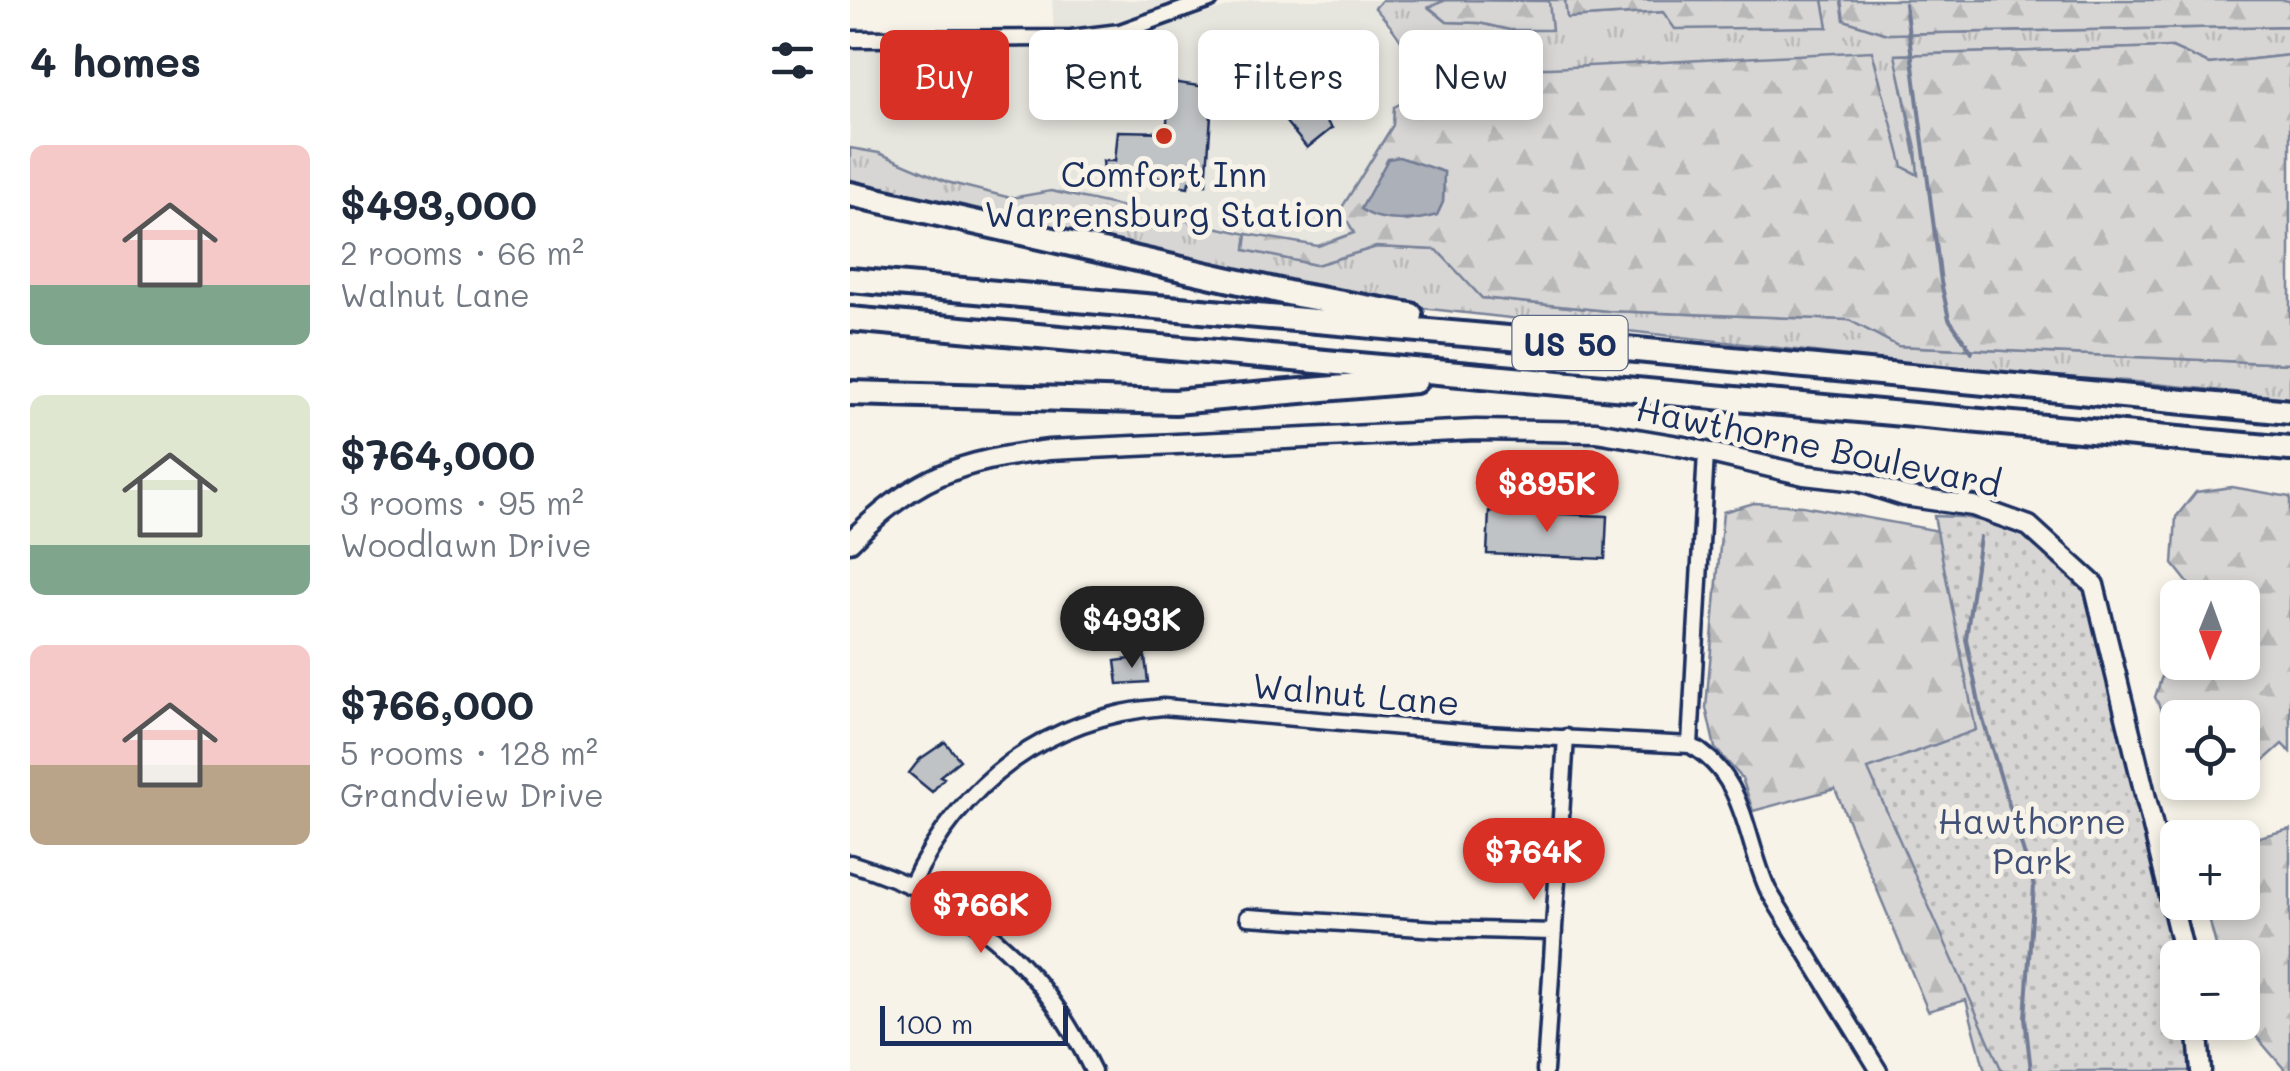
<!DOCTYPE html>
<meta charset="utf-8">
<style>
:root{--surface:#fff;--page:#f6f6f7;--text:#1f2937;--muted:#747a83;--accent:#d93025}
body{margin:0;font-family:Mali,sans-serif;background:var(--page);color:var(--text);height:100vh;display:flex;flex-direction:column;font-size:38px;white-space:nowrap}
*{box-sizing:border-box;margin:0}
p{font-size:32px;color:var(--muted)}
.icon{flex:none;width:55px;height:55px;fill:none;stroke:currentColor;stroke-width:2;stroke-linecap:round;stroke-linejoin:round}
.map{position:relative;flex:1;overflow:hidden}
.sheet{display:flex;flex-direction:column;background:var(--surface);width:850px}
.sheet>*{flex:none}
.hud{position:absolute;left:30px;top:30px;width:950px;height:90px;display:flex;gap:20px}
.needle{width:65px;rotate:181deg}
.tools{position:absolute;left:1310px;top:580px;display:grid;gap:20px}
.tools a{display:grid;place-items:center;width:100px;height:100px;border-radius:15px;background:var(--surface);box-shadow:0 5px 15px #0003;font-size:50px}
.scale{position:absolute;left:30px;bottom:25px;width:188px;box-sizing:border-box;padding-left:10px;border:5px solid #1b2f5e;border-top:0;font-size:28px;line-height:35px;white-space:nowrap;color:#1b2f5e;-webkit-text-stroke:8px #f7f3e8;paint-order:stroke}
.price{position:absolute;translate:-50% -85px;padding:0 22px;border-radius:35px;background:var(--accent);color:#fff;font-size:32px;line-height:65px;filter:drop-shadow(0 2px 5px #0008)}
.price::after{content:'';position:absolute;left:50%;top:60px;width:30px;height:22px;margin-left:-15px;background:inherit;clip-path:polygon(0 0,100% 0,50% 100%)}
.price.on{background:#222;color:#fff}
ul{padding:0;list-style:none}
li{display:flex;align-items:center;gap:30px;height:250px;padding:0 30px}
li span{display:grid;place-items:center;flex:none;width:280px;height:200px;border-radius:15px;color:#555}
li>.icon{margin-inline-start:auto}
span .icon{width:120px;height:120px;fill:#fffc;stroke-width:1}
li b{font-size:42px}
h2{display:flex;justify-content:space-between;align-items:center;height:120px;padding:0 30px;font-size:42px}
.chip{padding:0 35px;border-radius:15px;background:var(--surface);box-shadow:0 5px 15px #0003;font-size:35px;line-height:90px}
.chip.on{background:var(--accent);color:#fff}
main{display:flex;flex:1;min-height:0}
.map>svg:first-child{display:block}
.built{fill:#e6e5de}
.grass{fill:url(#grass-tufts);stroke:#798299;stroke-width:2.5}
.forest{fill:url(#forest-firs);stroke:#798299;stroke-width:2.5;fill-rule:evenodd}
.park{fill:url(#park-dots);stroke:#798299;stroke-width:2.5}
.water{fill:#acb0b9;stroke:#727c95;stroke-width:2.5}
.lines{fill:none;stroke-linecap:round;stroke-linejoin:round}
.stream{stroke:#727c95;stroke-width:4}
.building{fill:#c0c3c5;stroke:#1b2f5e;stroke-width:2.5}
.minor-casing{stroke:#1b2f5e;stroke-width:21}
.tertiary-casing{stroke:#1b2f5e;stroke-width:25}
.trunk-casing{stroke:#1b2f5e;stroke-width:30}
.minor{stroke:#f7f3e8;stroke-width:14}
.tertiary{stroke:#f7f3e8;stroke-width:18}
.trunk{stroke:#f7f3e8;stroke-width:22}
.poi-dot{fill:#c8321e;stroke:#f7f3e8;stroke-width:4}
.labels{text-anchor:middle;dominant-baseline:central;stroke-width:10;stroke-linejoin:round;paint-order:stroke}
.shield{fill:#f7f3e8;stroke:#5d6a87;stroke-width:2.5}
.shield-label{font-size:32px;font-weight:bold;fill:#1b2f5e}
.poi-label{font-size:35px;fill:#1b2f5e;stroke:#f7f3e8}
.street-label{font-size:35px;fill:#1b2f5e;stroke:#f7f3e8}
.park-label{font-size:35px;fill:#415076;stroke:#f7f3e8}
</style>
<main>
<section class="sheet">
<h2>4 homes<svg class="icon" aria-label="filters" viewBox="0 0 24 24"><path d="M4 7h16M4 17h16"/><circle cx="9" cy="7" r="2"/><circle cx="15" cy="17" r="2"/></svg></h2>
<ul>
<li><span style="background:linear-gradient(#f6c9c9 70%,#7fa58c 0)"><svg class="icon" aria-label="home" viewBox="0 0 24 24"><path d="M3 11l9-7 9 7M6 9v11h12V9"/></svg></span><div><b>$493,000</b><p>2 rooms · 66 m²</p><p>Walnut Lane</p></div></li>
<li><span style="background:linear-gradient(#dfe7d0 75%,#7fa58c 0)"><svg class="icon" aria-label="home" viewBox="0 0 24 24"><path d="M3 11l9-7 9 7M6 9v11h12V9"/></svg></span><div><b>$764,000</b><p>3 rooms · 95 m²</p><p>Woodlawn Drive</p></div></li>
<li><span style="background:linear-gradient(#f6c9c9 60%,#b9a48a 0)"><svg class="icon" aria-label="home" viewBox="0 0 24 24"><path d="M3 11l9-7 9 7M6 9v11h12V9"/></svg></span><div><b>$766,000</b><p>5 rooms · 128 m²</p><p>Grandview Drive</p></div></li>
</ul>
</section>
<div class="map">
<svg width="1440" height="1071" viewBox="0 0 1440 1071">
<defs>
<pattern id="grass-tufts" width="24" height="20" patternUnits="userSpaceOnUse" patternTransform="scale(2.5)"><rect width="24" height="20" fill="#d7d6d4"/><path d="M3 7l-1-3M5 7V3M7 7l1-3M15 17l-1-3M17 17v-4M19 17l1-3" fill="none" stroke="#b8b8b8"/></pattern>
<pattern id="forest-firs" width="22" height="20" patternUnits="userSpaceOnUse" patternTransform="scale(2.5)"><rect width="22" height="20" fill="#d7d6d4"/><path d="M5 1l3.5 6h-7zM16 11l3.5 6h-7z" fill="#b8b8b8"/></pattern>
<pattern id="park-dots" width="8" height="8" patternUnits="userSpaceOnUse" patternTransform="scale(2.5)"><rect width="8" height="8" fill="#d7d6d4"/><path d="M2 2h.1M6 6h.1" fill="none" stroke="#b8b8b8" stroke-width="1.8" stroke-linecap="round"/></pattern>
</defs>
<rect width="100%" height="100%" fill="#f7f3e8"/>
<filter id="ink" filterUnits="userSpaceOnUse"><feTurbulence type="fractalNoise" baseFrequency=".01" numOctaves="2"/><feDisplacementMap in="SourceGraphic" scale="20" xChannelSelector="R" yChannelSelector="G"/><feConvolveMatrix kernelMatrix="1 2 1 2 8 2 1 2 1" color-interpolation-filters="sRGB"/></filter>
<g filter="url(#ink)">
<path class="built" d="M202,0H360L270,32H204Z
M401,0H532L525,9L563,60L568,95L544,107L543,125L492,209L504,233L468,246L201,191L161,198L97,182L29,153L0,148V45L249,42L289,34Z"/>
<path class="grass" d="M532,0H596L579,8L597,22L629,23L660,30L698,1L603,0H715L718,18L814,12L977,27L973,0H991L995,20L1037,34L1440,26V55L1359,64L1322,47L1046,55L1069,175L1053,167L701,68L598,69L587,85L568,95C562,54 553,39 525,8Z
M0,148L29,153L97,182L161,198L201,191L397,234L395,250L466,265L527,247L588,250L632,298L758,311L999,320L1048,346L1440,364V398L1277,381L1131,373L1108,368L571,308L408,275L0,181Z"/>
<path class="forest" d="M596,0L699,1L702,30H660L629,23L597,22L579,7Z
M715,0H973L978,27L825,29L813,12L717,18Z
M991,0H1434L1440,1V26L1037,34L994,20Z
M1322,47L1359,64L1440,55V364L1048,346L999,320L758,311L632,298L587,250L526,247L466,265L395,250L397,234L468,246L504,233L491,209L543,125L544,107L587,85L598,69L701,68L1022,51L1053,167L1068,175L1066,149L1045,55ZM538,159L594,172L593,202L587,215L557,221L512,209Z
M1382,487L1440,497V752L1432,744L1393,779L1392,718H1328L1327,745L1305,697L1327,632L1328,662H1392V598L1339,597L1342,588L1323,564L1326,517L1346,492Z
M904,503L953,506L1149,542L1328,1071H1135L1116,1000L1078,1011L985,789L903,811L892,778L865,748L856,708L873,512Z
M1440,829V1071H1436L1393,1021L1392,958L1369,957L1355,903L1392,902L1393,841Z"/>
<path class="park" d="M1084,516L1112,517L1173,529L1234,581L1328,958V1022L1345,1023L1349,1071H1152L1018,769L1126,730Z"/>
<path class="water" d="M549,157L594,172L593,202L587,215C566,221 530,224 511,209L538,159Z"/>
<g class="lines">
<path class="stream" d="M1055,4L1091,282L1099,319L1122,352
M1130,537L1116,639L1131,713L1184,886L1175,1018L1181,1071"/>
</g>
<path class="building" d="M488,75L506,97L476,121L482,128L457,148L427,111L453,89L469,91Z
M321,82L363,88L356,184L339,182L338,187L322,184L320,179L254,170L253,161H265L268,131L316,132Z
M639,511L757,516L755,559L637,554Z
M295,657L298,682L268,684L265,661Z
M95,742L110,760L90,776L94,778L82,792L59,773L70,759Z"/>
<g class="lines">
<g class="minor-casing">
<path id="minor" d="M0,39L221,38L270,32L360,0
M856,453L840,745C896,776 894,837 918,890L1029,1071
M0,863C117,899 190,961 243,1071
M61,886C111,782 196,717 313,707L635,734L840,745
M398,917L588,929L704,932
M695,1071L716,737"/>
</g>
<g class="tertiary-casing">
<path id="tertiary" d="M0,542C64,476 110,461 199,450L626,430L746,432L835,447L954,475L1007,481L1054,496L1123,506L1179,526L1244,585L1335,958
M1347,1022L1351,1071"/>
</g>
<g class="trunk-casing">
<path id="trunk" d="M0,194L447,295L561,315
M0,280L692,341L1440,412
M0,319L1440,449
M0,393L325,402L565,381"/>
</g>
<use href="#minor" class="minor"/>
<use href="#tertiary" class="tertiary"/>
<use href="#trunk" class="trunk"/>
</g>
</g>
<circle class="poi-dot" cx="314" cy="136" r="10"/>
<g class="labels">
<rect class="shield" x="662.5" y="316" width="115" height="54" rx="8"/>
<g class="shield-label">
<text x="720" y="343">US 50</text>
</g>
<g class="poi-label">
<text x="314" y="173">Comfort Inn<tspan x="314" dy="40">Warrensburg Station</tspan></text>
</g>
<g class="street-label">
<text transform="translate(969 445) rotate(12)">Hawthorne Boulevard</text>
<text transform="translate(506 693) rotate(5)">Walnut Lane</text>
</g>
<g class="park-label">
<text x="1182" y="820">Hawthorne<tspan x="1182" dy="40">Park</tspan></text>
</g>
</g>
</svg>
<div class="tools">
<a><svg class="needle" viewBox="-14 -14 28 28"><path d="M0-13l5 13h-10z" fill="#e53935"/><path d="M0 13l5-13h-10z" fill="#747a83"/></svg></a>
<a><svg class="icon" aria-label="locate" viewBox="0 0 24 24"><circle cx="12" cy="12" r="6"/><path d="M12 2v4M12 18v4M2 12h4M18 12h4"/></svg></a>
<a>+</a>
<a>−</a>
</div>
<div class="scale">100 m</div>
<b class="price" style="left:697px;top:535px">$895K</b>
<b class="price on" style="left:282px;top:671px">$493K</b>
<b class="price" style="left:684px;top:903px">$764K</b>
<b class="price" style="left:131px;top:956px">$766K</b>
<div class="hud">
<a class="chip on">Buy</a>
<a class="chip">Rent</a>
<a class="chip">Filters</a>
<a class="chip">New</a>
</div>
</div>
</main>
